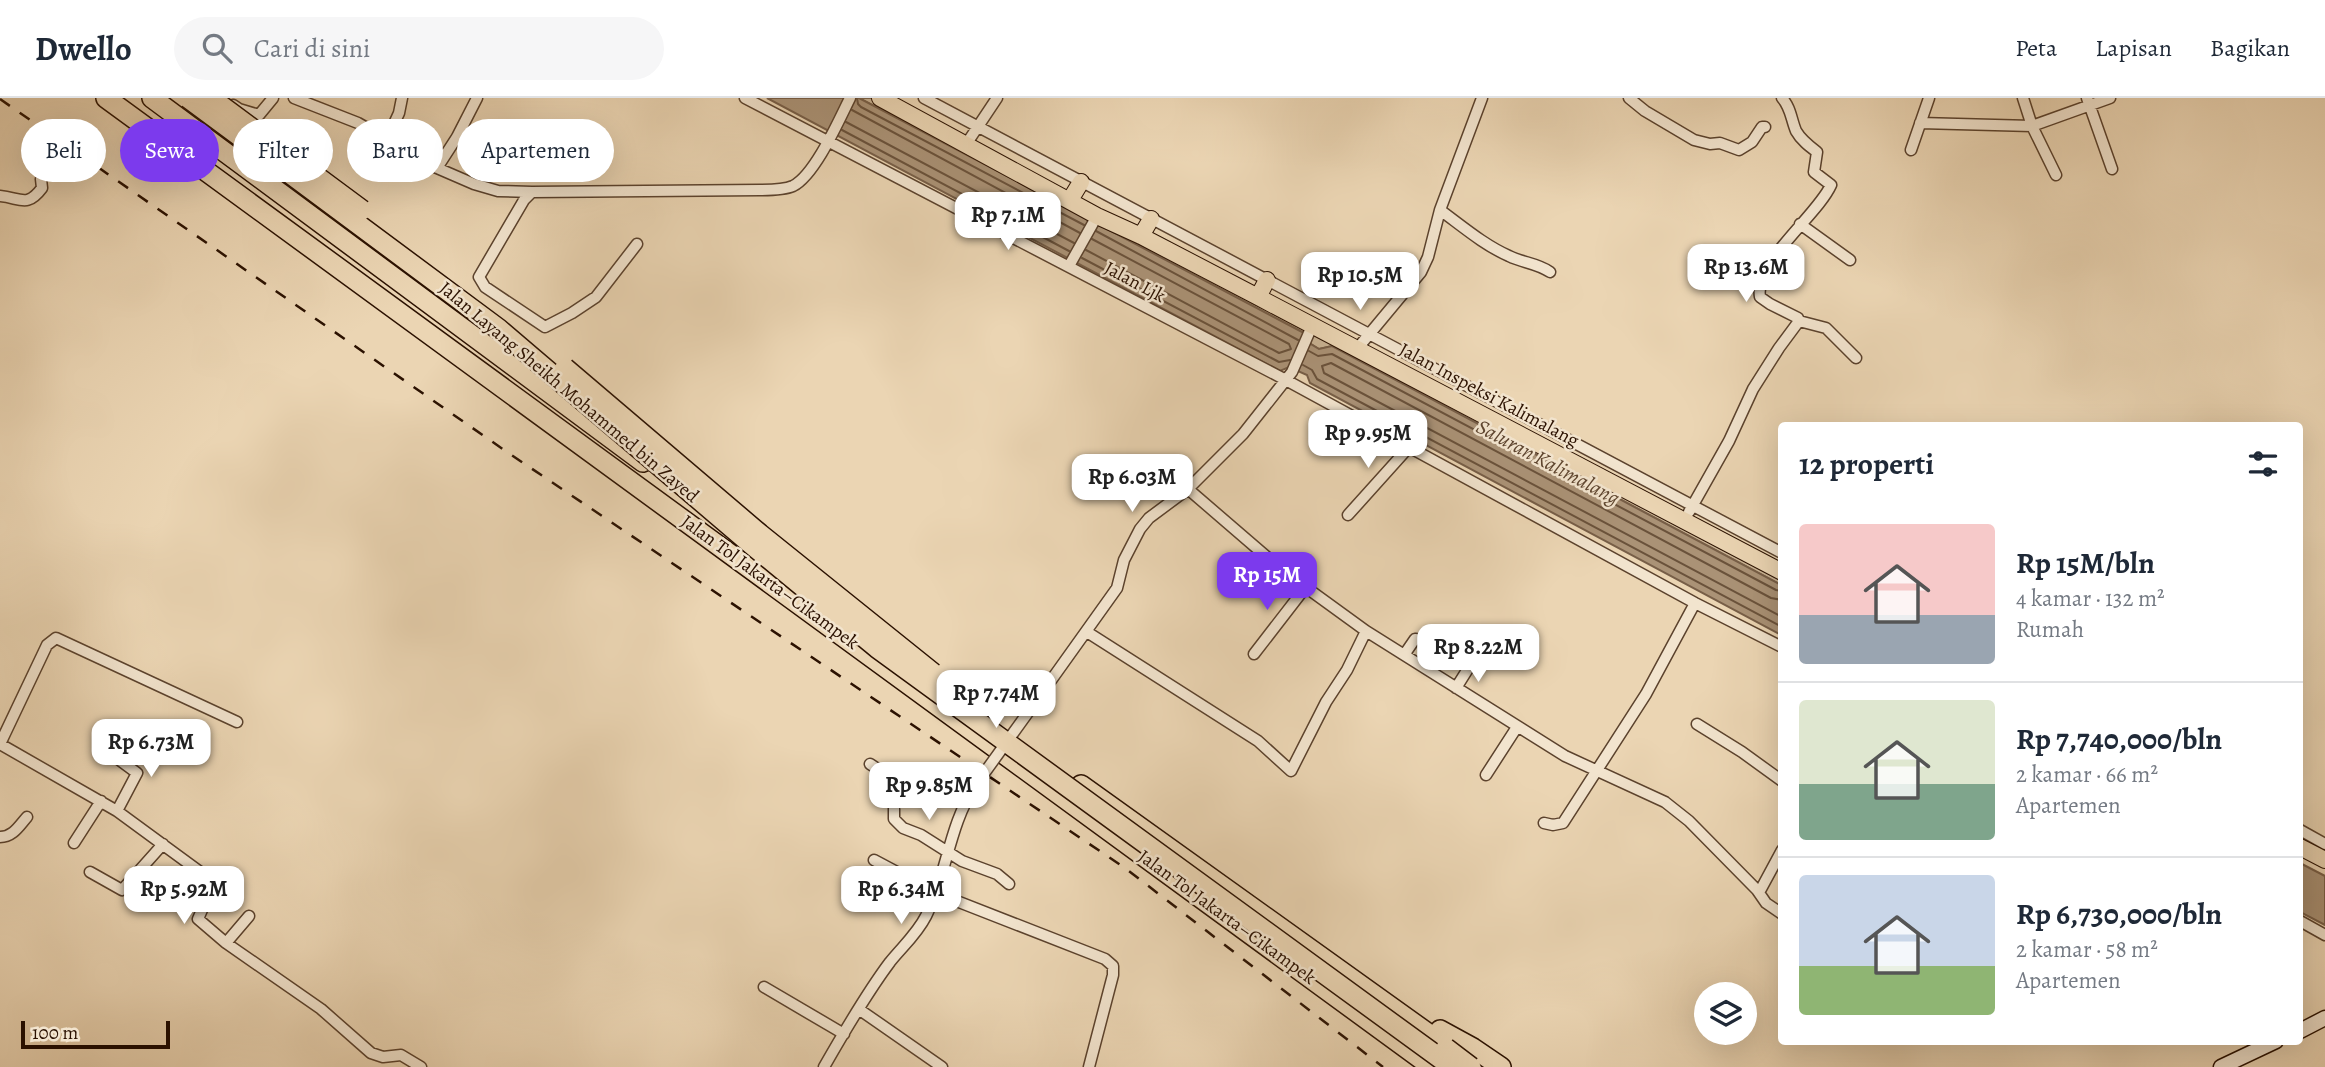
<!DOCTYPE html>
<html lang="id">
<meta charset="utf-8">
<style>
:root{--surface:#fff;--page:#f6f6f7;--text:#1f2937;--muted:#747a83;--line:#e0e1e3;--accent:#7c3aed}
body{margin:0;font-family:Alegreya,serif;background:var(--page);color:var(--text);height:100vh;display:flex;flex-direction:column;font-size:26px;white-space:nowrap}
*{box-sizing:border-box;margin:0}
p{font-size:23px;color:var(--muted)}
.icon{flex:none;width:38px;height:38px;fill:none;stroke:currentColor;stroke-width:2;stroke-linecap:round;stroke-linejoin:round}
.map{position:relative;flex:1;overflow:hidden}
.sheet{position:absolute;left:1778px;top:324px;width:525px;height:623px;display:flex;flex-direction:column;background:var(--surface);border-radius:7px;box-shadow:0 7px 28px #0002}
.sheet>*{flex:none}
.banner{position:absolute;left:21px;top:21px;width:665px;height:63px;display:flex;gap:14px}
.fabs{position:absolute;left:1694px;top:884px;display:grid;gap:14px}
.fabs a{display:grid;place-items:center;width:63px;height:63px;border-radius:50%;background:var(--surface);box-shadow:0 7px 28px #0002;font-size:35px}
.scale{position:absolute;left:21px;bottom:18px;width:149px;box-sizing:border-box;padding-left:7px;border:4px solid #2b1100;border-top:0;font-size:19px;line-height:24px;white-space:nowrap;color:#2b1100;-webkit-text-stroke:5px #f2e4ce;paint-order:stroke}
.price{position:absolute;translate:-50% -60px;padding:0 16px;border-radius:14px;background:#fff;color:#222;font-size:23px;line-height:46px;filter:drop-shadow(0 2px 4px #0008)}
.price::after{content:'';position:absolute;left:50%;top:42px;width:21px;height:16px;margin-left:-10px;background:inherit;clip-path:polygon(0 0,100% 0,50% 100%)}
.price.on{background:var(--accent);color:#fff}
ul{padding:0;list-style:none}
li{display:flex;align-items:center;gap:21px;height:175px;padding:0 21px}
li+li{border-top:2px solid var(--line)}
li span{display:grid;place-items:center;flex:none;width:196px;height:140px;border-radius:7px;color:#555}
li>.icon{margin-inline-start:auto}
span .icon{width:84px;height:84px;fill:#fffc;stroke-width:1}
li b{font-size:30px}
h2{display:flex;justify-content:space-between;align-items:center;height:84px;padding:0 21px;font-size:30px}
.chip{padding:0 24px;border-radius:32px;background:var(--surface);box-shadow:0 7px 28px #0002;font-size:24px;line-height:63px}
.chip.on{background:var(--accent);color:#fff}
header{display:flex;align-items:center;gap:42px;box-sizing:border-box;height:98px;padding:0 35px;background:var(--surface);border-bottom:2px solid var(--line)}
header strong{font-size:33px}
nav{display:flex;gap:38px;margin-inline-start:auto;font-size:24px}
.search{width:490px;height:63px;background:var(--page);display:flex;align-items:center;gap:18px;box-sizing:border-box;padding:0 24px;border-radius:38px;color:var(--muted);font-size:26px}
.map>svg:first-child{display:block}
.green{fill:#cab495;stroke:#7a624a;stroke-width:2}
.water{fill:#aa9276;stroke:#775e47;stroke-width:2}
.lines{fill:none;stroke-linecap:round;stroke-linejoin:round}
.shore{stroke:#6a523b;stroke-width:2}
.minor-casing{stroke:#5b422d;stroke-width:13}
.secondary-casing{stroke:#2b1100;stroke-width:17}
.primary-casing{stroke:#2b1100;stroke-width:18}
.motorway-casing{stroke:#2b1100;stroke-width:22}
.minor{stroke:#f2e4ce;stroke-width:10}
.secondary{stroke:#f2e4ce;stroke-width:14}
.primary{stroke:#ebd5b3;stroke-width:16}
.motorway{stroke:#ebd5b3;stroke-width:19}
.rail{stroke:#2b1100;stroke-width:2.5;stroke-dasharray:12 12;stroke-linecap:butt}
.minor-bridge-casing{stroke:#5b422d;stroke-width:13;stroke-linecap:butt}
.motorway-bridge-casing{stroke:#2b1100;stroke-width:22;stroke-linecap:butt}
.minor-bridge{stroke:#f2e4ce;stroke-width:10}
.motorway-bridge{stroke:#ebd5b3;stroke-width:19}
.labels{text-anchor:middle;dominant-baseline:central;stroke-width:5;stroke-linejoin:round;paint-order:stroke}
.street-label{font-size:19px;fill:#2b1100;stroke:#f2e4ce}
.water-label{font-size:21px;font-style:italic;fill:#5e452f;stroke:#f2e4ce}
</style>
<header>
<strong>Dwello</strong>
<div class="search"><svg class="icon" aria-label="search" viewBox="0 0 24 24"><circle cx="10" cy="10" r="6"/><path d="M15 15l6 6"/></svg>Cari di sini</div>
<nav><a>Peta</a><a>Lapisan</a><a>Bagikan</a></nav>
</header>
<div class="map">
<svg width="2325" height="969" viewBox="0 0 2325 969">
<rect width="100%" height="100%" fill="#ebd5b3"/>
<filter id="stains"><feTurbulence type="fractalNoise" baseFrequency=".00286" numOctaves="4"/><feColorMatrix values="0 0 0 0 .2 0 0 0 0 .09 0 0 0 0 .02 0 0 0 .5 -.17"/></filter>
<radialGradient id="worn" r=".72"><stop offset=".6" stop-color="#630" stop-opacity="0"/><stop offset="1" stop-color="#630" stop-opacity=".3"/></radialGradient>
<path class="green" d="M859,0H880L1781,474V487L1332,248L1319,251L1306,243L1304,235Z"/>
<path class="water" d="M767,0H859L1304,235L1306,243L1319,251L1332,248L1781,487V537L1310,285L1307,277L1289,269L1280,273Z
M2300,765L2325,778V827L2300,814Z"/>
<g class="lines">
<path class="shore" d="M857,0L858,6L861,9L1084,127
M852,12L1080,135
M846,24L1074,145
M842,32L1069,153
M1096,133L1298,242
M1086,152L1279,255L1291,251L1289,246L1092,141
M1082,160L1279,264L1290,262
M1309,253L1318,258L1332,256L1776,492L1782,493
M1303,267L1312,272L1317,281L1782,529
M1782,502L1771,500L1331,265L1322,268L1324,275L1782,519"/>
<g class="minor-casing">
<path id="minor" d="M294,0L358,25L437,70L474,86L498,93L532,94
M745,0L1284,281L1695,505L1782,549
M924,0L1782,455
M1629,0L1645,13L1694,42L1710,46L1720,45L1739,52L1752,44L1762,29H1765
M2023,0L2032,28L2056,77
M2087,0L2112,71
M233,7L239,11L259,17L273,0
M1920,25L2032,28L2110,0
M387,41L399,15L402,0
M965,48L997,0
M1911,52L1929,0
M437,70L457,39L477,0
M0,98C21,100 27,110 42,90L41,81
M1440,112C1462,128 1484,147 1509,158C1523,165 1537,165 1550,174
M1800,126L1850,162
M637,146L596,199L572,215L545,229L485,189L479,179L524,102L532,94L760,92C770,92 784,92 793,88C815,77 839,22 850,0
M1069,168L1097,118
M1799,223L1826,230L1856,260
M1357,251L1421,174L1428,159L1440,112L1482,0
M1188,391L1282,472L1366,533L1565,658L1665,704L1689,723L1757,792L1766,805L1782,816
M1689,414L1729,343L1753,291L1779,250L1799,223L1798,220L1770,206L1760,199C1754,164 1817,118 1831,87L1814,74L1817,54C1809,48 1801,42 1796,33C1791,21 1791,10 1782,0
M1348,417L1410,348
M1087,534L1258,643L1291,673L1326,604L1347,572L1366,533
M1254,556L1305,490
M1404,557L1415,541L1425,542L1432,535
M1456,590L1471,566
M1042,595L1117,490L1124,462L1140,431L1149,420L1188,391L1243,336L1292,274L1312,228
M1697,626L1742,654L1782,683
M0,646L117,713L207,779L212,784V789L198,821L226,845L321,911L371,955L383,959L401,957L421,969
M0,646L47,547L56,540L237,624
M870,666L902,687L894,709V721L903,730L921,737L962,763L997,776L1009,786
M1486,677L1517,629
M117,713L137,675L114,658L125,639
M1544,725L1553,727L1563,725L1646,596L1695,505
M2300,732L2325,746
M0,739C13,739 19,728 27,719
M74,745L101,703
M874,762L936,795L1105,861L1113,868V877L1089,969
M90,774L122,792L163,746
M1757,792L1761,791L1782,752
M2300,823L2325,837
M226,845L249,818
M764,889L844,936
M860,912L942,969
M824,969C844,934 866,896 890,864C902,849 917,836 926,818C947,776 949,727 975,688"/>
</g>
<g class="secondary-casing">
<path id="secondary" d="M2300,933L2325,920
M2221,969L2276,943"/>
</g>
<g class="primary-casing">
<path id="primary" d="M880,0L1097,118L1141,138L1258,199L1782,474
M1070,102L1081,84
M1141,138L1151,121
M1258,199L1267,182
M2300,749L2325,762"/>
</g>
<g class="motorway-casing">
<path id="motorway" d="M106,0L1432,969
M152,0L643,364
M1081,687L1461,959
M1440,932L1473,950L1501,969"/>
</g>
<use href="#minor" class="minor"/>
<use href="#secondary" class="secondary"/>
<use href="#primary" class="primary"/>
<use href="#motorway" class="motorway"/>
<path class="rail" d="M0,1L507,354L1125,770L1383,969"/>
<g class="minor-bridge-casing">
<path id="minor-bridge" d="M975,688L1042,595"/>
</g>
<g class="motorway-bridge-casing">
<path id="motorway-bridge" d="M188,0L499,231L752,447L877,550L1452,969
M211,0L362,112
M565,270L760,436L933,575
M1446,950L1471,969"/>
</g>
<use href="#minor-bridge" class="minor-bridge"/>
<use href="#motorway-bridge" class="motorway-bridge"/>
</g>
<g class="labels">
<g class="street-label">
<text transform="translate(1135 184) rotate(28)">Jalan Ljk</text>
<text transform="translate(569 294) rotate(40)">Jalan Layang Sheikh Mohammed bin Zayed</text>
<text transform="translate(1489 297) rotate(28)">Jalan Inspeksi Kalimalang</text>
<text transform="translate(770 484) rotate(36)">Jalan Tol Jakarta–Cikampek</text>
<text transform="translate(1227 819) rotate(36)">Jalan Tol Jakarta–Cikampek</text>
</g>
<g class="water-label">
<text transform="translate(1548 364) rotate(28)">Saluran Kalimalang</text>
</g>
</g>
<rect width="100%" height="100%" filter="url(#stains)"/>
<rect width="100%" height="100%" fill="url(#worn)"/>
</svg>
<div class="fabs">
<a><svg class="icon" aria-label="layers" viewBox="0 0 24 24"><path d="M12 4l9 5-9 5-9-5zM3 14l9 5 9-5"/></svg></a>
</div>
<div class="scale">100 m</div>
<b class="price" style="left:1008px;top:154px">Rp 7.1M</b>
<b class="price" style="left:1746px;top:206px">Rp 13.6M</b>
<b class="price" style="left:1360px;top:214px">Rp 10.5M</b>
<b class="price" style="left:1368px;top:372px">Rp 9.95M</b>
<b class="price" style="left:1132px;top:416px">Rp 6.03M</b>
<b class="price on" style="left:1267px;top:514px">Rp 15M</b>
<b class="price" style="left:1478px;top:586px">Rp 8.22M</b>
<b class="price" style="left:996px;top:632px">Rp 7.74M</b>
<b class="price" style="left:151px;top:681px">Rp 6.73M</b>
<b class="price" style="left:929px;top:724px">Rp 9.85M</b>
<b class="price" style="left:184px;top:828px">Rp 5.92M</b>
<b class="price" style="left:901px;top:828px">Rp 6.34M</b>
<div class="banner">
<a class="chip">Beli</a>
<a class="chip on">Sewa</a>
<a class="chip">Filter</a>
<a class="chip">Baru</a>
<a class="chip">Apartemen</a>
</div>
<section class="sheet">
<h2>12 properti<svg class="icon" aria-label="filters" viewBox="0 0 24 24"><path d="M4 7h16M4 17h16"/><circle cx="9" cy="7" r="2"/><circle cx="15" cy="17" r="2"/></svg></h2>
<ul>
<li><span style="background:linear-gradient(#f6c9c9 65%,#9aa5b1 0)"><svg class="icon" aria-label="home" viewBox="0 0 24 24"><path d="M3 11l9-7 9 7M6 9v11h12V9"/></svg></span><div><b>Rp 15M/bln</b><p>4 kamar · 132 m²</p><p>Rumah</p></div></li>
<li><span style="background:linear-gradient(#dfe7d0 60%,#7fa58c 0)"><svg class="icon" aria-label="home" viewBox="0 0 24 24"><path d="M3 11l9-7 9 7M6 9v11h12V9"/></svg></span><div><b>Rp 7,740,000/bln</b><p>2 kamar · 66 m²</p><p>Apartemen</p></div></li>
<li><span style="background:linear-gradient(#c9d6e8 65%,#8fb573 0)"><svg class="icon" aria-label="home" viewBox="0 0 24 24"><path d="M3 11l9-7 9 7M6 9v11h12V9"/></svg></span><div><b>Rp 6,730,000/bln</b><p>2 kamar · 58 m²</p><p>Apartemen</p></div></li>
</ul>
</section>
</div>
